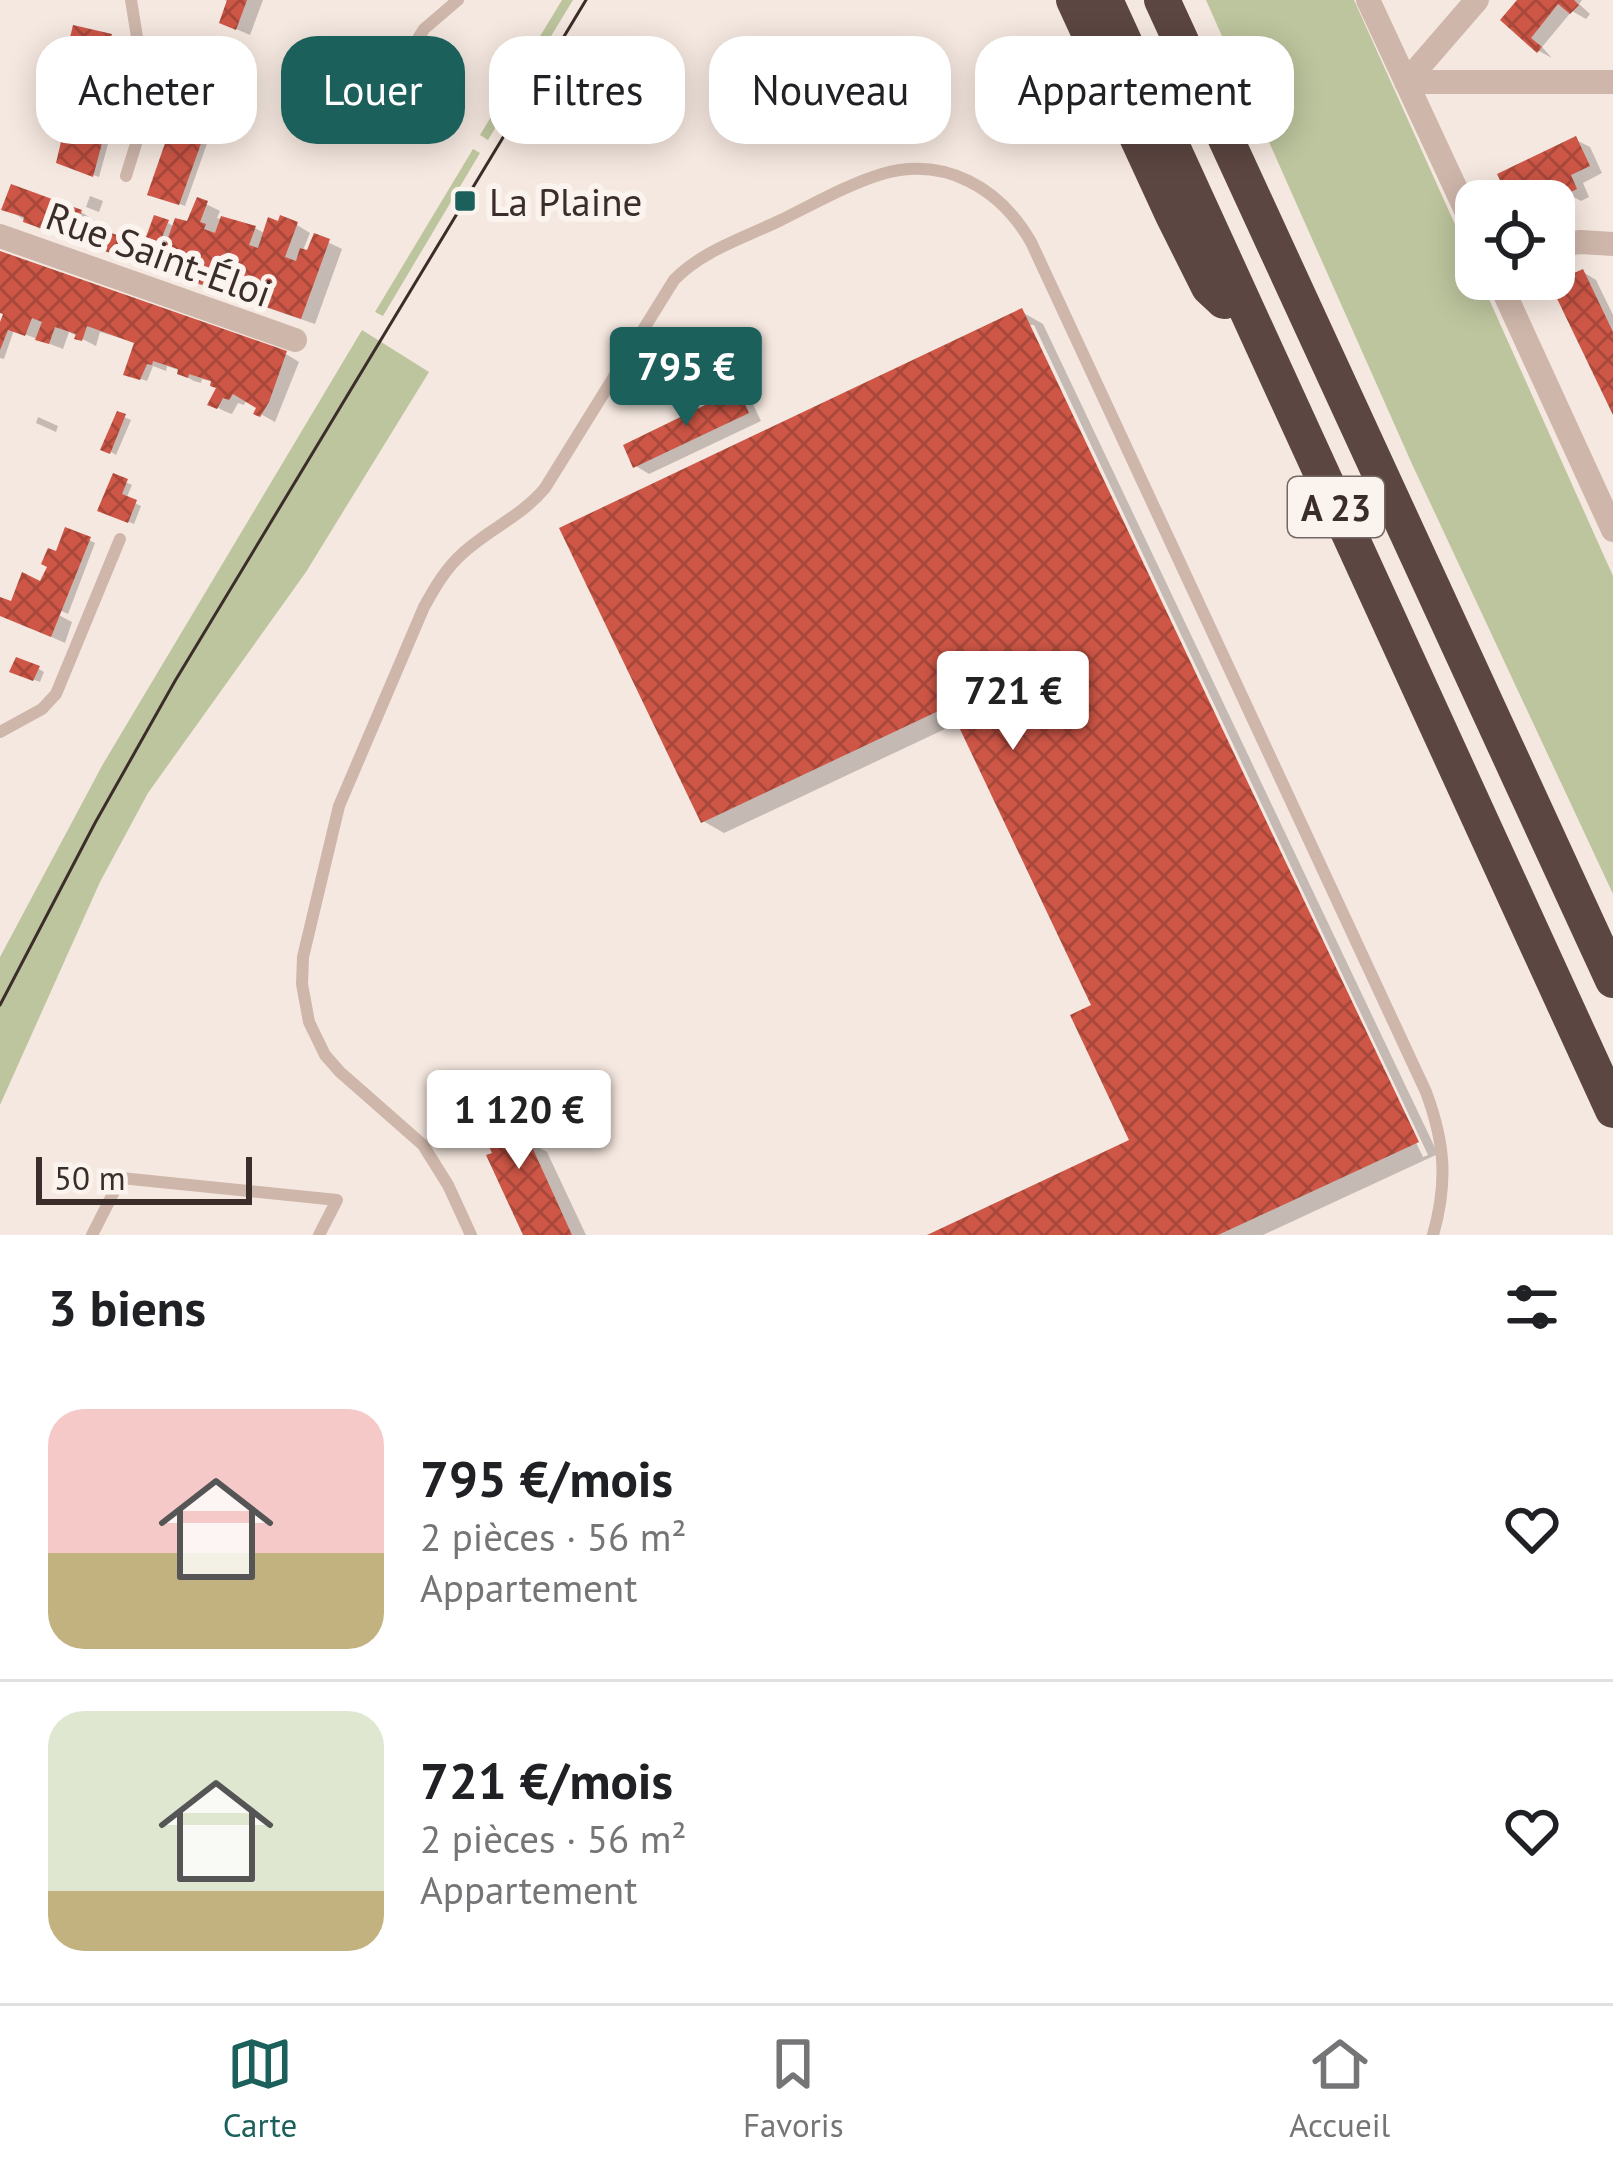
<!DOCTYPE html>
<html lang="fr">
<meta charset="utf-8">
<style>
:root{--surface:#fff;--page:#f6f6f6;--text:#202124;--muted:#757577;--line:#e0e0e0;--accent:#1c605c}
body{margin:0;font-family:"PT Sans",sans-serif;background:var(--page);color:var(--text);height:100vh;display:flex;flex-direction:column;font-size:45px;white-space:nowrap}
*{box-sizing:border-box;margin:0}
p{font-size:39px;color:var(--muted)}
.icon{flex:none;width:66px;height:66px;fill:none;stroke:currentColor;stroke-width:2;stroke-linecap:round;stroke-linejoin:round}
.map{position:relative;height:1235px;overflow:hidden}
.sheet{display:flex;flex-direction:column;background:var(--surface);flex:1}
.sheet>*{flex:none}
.banner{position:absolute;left:36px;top:36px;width:1542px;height:108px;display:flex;gap:24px}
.controls{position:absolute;left:1455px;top:180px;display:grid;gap:24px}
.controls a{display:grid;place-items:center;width:120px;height:120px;border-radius:24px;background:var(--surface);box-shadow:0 6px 30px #0003;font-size:60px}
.scale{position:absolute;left:36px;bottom:30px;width:216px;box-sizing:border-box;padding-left:12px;border:6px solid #3b2d2a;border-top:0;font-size:33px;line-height:42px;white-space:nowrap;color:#3b2d2a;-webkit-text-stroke:9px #fbf3ed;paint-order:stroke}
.price{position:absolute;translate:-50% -102px;padding:0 27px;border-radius:12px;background:#fff;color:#222;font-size:39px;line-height:78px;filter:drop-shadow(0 3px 6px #0008)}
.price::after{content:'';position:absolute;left:50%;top:72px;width:36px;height:27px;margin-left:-18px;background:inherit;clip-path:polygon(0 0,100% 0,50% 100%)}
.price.current{background:var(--accent);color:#fff}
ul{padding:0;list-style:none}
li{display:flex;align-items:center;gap:36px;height:300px;padding:0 48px}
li+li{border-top:3px solid var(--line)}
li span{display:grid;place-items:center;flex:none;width:336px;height:240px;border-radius:36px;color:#555}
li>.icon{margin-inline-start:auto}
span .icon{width:144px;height:144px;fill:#fffc;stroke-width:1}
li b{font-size:51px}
h2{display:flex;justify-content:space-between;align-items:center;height:144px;padding:0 48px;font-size:51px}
.pill{padding:0 42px;border-radius:36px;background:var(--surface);box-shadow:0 6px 30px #0003;font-size:42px;line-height:108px}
.pill.current{background:var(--accent);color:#fff}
.dock{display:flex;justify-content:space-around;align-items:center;height:168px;border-top:3px solid var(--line);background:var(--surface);font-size:33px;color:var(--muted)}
.dock a{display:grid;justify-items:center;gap:6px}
.dock .current{color:var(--accent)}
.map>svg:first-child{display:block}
.green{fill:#bdc59e}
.shadow{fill:#0003;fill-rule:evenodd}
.building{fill:url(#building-cross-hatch)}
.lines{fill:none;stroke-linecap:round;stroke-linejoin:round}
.service{stroke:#ceb6aa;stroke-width:12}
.minor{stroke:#ceb6aa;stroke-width:24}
.motorway{stroke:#5c4641;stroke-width:36}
.tram{stroke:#3b2d2a;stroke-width:3}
.poi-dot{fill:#1c605c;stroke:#fbf3ed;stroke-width:4.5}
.labels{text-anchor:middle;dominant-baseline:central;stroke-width:12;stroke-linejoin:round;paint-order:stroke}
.shield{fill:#fbf3ed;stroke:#756864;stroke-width:3}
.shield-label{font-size:36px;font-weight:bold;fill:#3b2d2a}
.poi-label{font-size:39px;fill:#3b2d2a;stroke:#fbf3ed;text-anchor:start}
.street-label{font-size:39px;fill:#3b2d2a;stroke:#fbf3ed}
</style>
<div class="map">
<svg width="1613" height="1235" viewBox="0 0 1613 1235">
<defs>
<pattern id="building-cross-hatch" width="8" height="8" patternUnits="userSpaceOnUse" patternTransform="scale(3)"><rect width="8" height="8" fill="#cd5646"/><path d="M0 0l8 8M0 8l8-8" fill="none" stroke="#a8483b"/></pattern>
</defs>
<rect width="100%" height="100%" fill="#f5e8e0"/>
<path class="green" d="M562,0H573L488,140L480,135Z
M1206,0H1354L1476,271V279H1480L1613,576V894L1412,464Z
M473,149L480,153L383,316L375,312Z
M362,330L429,372L306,572L148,793L100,882L0,1105V957L103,764Z"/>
<path class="shadow" d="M225,0H263L250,35L236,29L229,3Z
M1521,0H1582L1579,4L1590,14L1586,19L1572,11L1542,47L1552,58L1539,51L1504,20Z
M111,37L116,40L99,109L116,115L99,177L65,165L74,100Z
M182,73L197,79L190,88L222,101L185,206L151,193L189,83L180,78Z
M1576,140L1590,147L1602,173L1583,183L1589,197L1581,201L1565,192L1545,201H1513Z
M90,196L103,201L99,212L86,207Z
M206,204L220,211L217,218L255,228L266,234L297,225L310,233L299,260L306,262L315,236L342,249L315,324L174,276L160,268L169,244L156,239L168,223L175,227L188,225Z
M5,208L81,212L94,220L91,229L130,242L143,250L139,263L40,229Z
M0,254L286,354L299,362L275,422L257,412L260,407L247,399L244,405L238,403L232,414L224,411L211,404L219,387L214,382L202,379L201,383L194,381L180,373L181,371L167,366L166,371L153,366L147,381L132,376L138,343L100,332L96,346L69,332L63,349L14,330L4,359L0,358V331L6,314L0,311Z
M1583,272L1596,280L1613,315V408Z
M1022,312L1043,324L1438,1154L1263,1235H934L1133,1141L1095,1006L960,722L724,833L703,821ZM1027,325H1034L1428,1155L1423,1157Z
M738,393L751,400L761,421L649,474L636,466Z
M119,415L131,420L116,455L104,448Z
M38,417L58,426L56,432L36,423Z
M114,477L132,485L126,499L141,506L134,524L106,513Z
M89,540L95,543L68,614L55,608L53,612L72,622L65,643L0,614V600L13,605L42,585L58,555Z
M39,669L44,672L40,682L18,674Z
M501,1097L522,1109L540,1148L547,1152L586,1235H526L496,1154Z"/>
<path class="building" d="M227,0H247L236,30L219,23Z
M1517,0H1574L1579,5L1570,14L1558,4L1531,38L1542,47L1537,53L1500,20Z
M73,25L112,34L94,105L111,109L93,177L56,163L71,99L56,96Z
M181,69L193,74L188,84L186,83L218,96L179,205L147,195L186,83L176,80Z
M1576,136L1590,166L1571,175L1577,189L1565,195L1558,182L1516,201H1510L1497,174Z
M11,184L82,210L78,221L131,240L125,258L23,222L24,217L1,210Z
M197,197L208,201L200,222L206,224L204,229L215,233L221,216L256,226L249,245L258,248L268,217L278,221L280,215L298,222L285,257L296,261L300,248L307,250L314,233L330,239L301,319L157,269L175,218L187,221Z
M154,215L169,220L160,242L146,237Z
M0,251L287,351L269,402L260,417L253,414L256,408L233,394L229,400L223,398L217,409L207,405L216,388L210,386L211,381L189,374L188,378L177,374L178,369L153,361L152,365L147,364L140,380L123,375L134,343L87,326L82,341L74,339L76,334L55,327L49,344L35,340L42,322L32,318L25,336L8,330L0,350V322L3,314L0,313Z
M1583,269L1613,332V415L1550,284Z
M1022,308L1419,1142L1218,1235H927L1129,1140L1070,1015L1091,1005L949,706L701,823L559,528Z
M738,389L749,413L633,468L623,445Z
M117,411L126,414L110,454L100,450Z
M113,473L128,479L122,494L137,500L128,523L97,511Z
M65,527L91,537L51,637L0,616V597L11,601L22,572L40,581L47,567L41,564L48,548L56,551Z
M16,657L40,666L33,681L9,672Z
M501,1094L522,1138L527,1136L572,1235H523L486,1155L492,1153L471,1107Z"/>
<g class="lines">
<path class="service" d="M403,63L424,29L458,0
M126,176L148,105L131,0
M0,732L42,709L56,694L120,539
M92,1235L121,1178L337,1200L319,1235
M471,1235L448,1185L423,1145L340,1072L325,1055L309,1022L302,984L303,957L339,806L424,607C435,587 446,568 463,553C489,529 522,516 545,488L674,280C702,251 743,238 779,221C812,205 846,185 882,174C945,156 1000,188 1031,242L1426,1092C1445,1143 1448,1182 1433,1235"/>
<path class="minor" d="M1368,0L1476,232
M1406,82H1613
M1406,82L1477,0
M0,236L295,340
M1554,245L1581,242L1613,244
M1498,279L1613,530"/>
<path class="motorway" d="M1074,0L1173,215L1209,287L1224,301
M1105,0L1613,1110
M1162,0L1613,980"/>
<path class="tram" d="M0,1005L95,823L175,681L586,0"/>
</g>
<rect class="poi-dot" x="453" y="189" width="24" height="24" rx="6"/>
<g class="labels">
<rect class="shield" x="1288" y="477" width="96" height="60" rx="9"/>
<g class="shield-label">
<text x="1336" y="507">A 23</text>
</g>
<g class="poi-label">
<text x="489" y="201">La Plaine</text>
</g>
<g class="street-label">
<text transform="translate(159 254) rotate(20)">Rue Saint-Éloi</text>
</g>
</g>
</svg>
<div class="controls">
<a><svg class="icon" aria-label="locate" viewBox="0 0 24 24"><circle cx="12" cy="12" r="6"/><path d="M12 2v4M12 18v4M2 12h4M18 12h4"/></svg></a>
</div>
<div class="scale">50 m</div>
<b class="price current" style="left:686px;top:429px">795 €</b>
<b class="price" style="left:1013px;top:753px">721 €</b>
<b class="price" style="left:519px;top:1172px">1 120 €</b>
<div class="banner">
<a class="pill">Acheter</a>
<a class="pill current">Louer</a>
<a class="pill">Filtres</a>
<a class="pill">Nouveau</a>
<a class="pill">Appartement</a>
</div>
</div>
<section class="sheet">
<h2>3 biens<svg class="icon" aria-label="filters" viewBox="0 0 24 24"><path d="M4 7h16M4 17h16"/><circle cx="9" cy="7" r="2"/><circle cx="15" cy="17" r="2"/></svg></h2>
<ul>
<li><span style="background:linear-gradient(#f6c9c9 60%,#c2b280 0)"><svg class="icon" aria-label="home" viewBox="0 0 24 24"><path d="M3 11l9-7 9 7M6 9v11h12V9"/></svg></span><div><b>795 €/mois</b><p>2 pièces · 56 m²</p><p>Appartement</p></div><svg class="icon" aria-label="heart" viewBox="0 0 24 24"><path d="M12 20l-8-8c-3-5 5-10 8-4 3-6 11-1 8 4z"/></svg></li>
<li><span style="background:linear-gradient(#dfe7d0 75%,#c2b280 0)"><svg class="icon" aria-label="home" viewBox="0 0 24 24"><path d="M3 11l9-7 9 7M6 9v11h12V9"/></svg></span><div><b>721 €/mois</b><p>2 pièces · 56 m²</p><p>Appartement</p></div><svg class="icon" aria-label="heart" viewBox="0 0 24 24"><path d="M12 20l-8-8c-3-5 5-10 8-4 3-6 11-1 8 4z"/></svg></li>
</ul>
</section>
<nav class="dock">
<a class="current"><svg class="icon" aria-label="map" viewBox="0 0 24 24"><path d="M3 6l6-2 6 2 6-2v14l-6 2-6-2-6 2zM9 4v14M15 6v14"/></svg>Carte</a>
<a><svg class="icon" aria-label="saved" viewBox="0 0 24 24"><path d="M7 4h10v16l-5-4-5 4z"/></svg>Favoris</a>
<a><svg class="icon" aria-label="home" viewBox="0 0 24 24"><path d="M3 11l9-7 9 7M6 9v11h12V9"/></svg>Accueil</a>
</nav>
